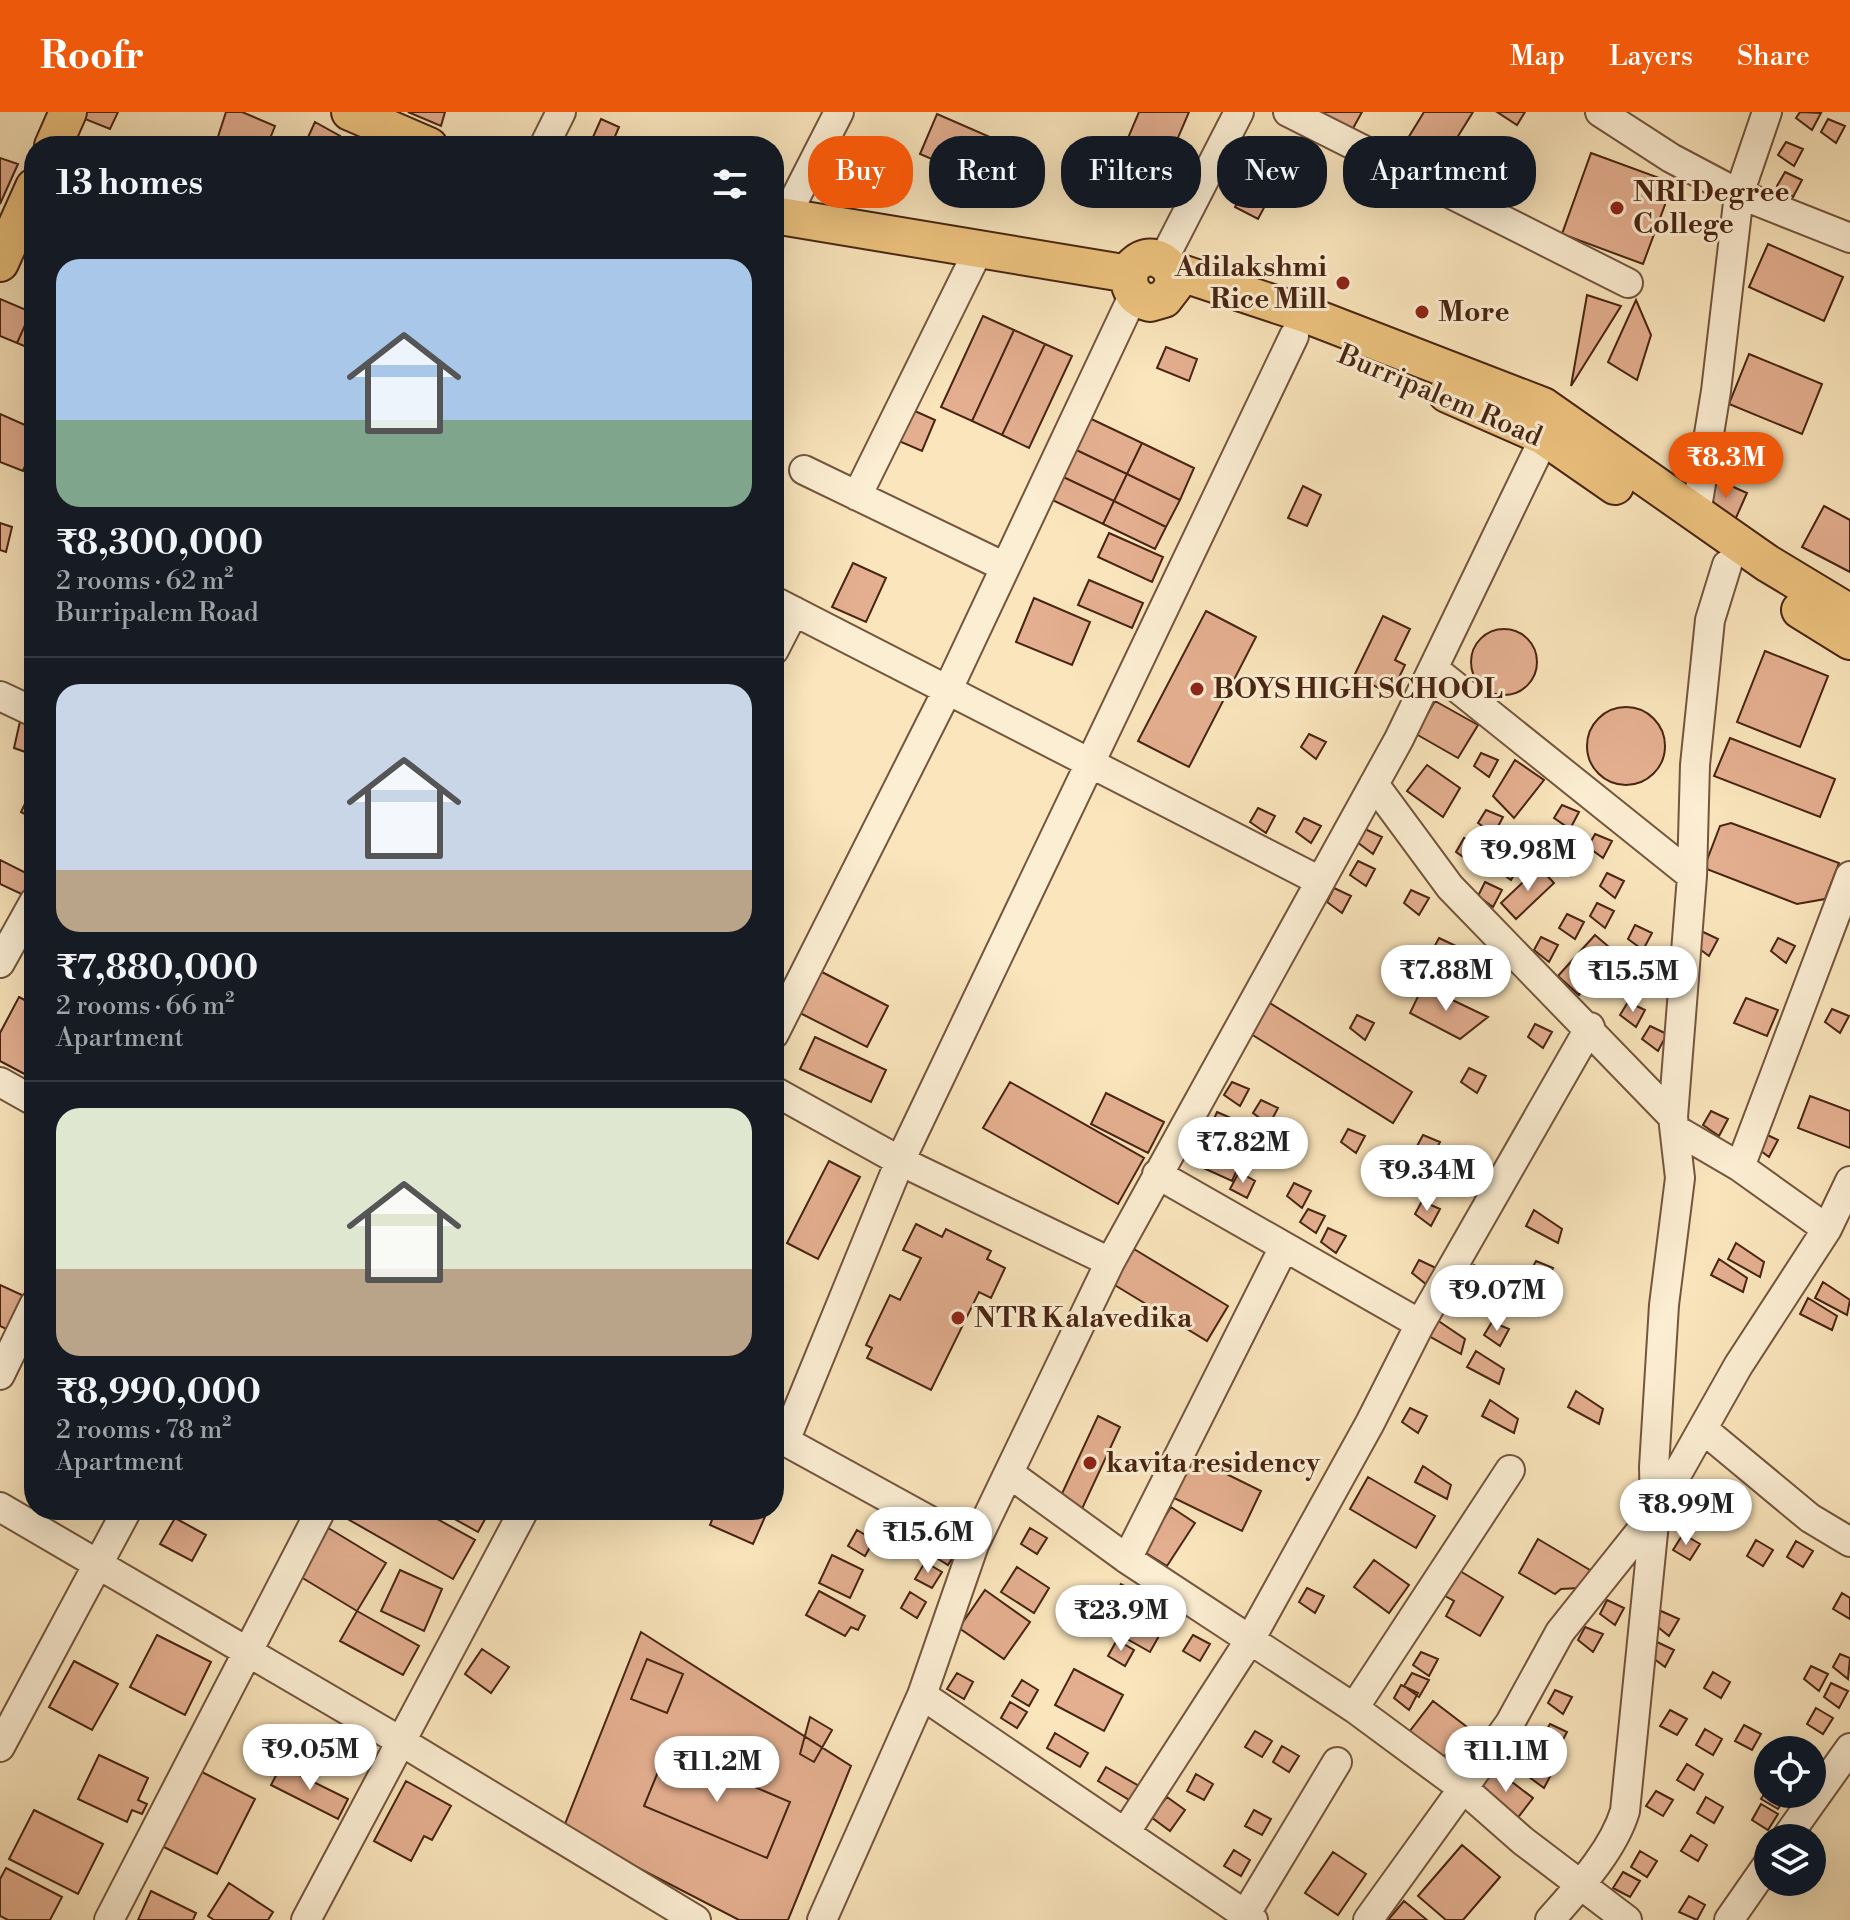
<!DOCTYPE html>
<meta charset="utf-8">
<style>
:root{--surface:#171b24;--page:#20242c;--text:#f1f3f6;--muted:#9ea1a6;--line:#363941;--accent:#ea580c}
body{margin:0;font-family:"Libre Bodoni",serif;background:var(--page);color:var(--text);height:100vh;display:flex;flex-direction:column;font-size:30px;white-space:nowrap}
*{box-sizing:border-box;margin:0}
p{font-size:26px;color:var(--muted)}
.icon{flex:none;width:44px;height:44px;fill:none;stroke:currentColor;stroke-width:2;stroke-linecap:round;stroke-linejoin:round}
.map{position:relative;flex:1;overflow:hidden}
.details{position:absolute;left:24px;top:24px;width:760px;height:1384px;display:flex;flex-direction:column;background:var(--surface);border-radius:32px;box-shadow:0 8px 32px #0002}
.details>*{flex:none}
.hud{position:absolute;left:808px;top:24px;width:760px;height:72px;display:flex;gap:16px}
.fabs{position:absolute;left:1754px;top:1624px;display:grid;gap:16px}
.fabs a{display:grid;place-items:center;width:72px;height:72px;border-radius:50%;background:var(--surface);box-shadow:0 8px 32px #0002;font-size:40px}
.price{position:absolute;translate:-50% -68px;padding:0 18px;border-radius:28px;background:#fff;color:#222;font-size:26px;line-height:52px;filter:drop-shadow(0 2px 4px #0008)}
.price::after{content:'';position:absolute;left:50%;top:48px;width:24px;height:18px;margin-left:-12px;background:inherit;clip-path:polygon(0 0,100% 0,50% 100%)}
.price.selected{background:var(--accent);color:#fff}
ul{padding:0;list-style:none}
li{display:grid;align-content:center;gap:16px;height:424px;padding:0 32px}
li+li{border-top:2px solid var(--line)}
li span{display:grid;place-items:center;height:248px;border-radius:24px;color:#555}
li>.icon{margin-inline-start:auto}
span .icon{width:144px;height:144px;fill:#fffc;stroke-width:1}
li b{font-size:34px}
h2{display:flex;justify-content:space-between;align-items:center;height:96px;padding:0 32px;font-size:34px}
.pill{padding:0 28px;border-radius:32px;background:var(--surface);box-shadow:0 8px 32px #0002;font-size:28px;line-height:72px}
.pill.selected{background:var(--accent);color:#fff}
header{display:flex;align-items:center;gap:48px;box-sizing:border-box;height:112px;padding:0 40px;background:var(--accent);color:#fff}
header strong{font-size:38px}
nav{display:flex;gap:44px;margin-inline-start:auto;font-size:28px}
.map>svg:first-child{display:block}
.building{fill:#e4af90;stroke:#482513;stroke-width:2}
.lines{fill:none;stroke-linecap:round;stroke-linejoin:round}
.minor-casing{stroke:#74553d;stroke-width:32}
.major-casing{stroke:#482513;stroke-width:40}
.minor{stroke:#fceed3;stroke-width:28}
.major{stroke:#edc27e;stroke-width:36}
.poi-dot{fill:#8f2418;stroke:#fceed3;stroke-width:3}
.labels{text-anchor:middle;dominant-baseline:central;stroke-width:6;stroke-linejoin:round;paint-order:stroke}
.poi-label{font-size:28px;font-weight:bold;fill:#482513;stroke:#fceed3;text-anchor:start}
.street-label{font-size:28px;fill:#482513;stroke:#fceed3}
</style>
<header>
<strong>Roofr</strong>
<nav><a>Map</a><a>Layers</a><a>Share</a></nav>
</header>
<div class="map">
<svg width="1850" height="1808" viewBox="0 0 1850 1808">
<rect width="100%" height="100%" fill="#fae5bc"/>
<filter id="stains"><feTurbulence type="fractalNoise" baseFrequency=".0025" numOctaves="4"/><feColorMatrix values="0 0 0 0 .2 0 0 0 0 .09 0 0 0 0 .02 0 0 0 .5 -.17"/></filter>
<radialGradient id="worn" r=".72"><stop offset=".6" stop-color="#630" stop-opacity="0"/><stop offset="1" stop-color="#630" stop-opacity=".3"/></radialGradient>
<path class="building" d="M85,0H118L110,17L80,5Z
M226,0H242L275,14L267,34H215Z
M408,0H445L441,14Z
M1139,0H1189L1156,77L1114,59Z
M1313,0H1362L1351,20Z
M1424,0H1473L1437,58L1402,36Z
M1497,0H1525L1517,13Z
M1800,0L1821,1L1812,18L1796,6Z
M937,2L1006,32L990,72L920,42Z
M601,7L619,15L611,34H589Z
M1828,7L1845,14L1836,31L1821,20Z
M315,10L340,24L335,34H304Z
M1786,30L1803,37L1794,54L1778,43Z
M1591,41L1673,71L1643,152L1562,122Z
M0,46L18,52L0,92Z
M1785,60L1802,68L1793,85L1777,74Z
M1250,64L1274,77L1258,107L1235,95Z
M1768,132L1843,165L1824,209L1749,175Z
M1587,183L1621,194L1571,274Z
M0,187L31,200L17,231L0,224Z
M1636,188L1651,223L1637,268L1608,250Z
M31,200L34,201V238L17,231Z
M983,204L1014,218L972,309L941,295Z
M1014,218L1045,232L1002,323L972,309Z
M1045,232L1072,244L1029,336L1002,323Z
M1166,235L1197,247L1189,269L1157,256Z
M1749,242L1822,272L1802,322L1729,292Z
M906,295L935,308L922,339L892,326Z
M0,302L34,317V332L23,359L0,350Z
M1085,304L1142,331L1127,362L1070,335Z
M1142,331L1194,356L1180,388L1127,362Z
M1070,335L1127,362L1114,389L1057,362Z
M1057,362L1114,389L1103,412L1046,385Z
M1127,362L1180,388L1166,415L1114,389Z
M1718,368L1747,381L1735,408L1705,396Z
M1303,374L1321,383L1307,414L1288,406Z
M1114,389L1166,415L1155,437L1103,412Z
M1824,394L1850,408V460L1802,435Z
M0,411L12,415L6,440L0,438Z
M1109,421L1163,445L1152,470L1098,445Z
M853,451L886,466L866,510L832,495Z
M1089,468L1143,491L1132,516L1078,493Z
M1034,486L1090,510L1072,553L1016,530Z
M1206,499L1256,525L1189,655L1138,629Z
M1383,504L1410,517L1395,548L1405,553L1391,582L1354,564Z
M1471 550a33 33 0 1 1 66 0a33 33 0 1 1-66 0Z
M1765,539L1828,564L1800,635L1737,610Z
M1435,589L1478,613L1458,646L1416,622Z
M1587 634a39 39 0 1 1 78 0a39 39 0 1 1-78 0Z
M21,605L34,611V643L14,636Z
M1309,622L1326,630L1316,647L1301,635Z
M1730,626L1835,667L1820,705L1714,664Z
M1481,641L1498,648L1489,665L1474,654Z
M1515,648L1544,668L1514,706L1493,684Z
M1427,653L1460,676L1443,705L1407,679Z
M34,673V707L21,700Z
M1562,693L1579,700L1570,717L1554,706Z
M1258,696L1275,704L1266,721L1250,710Z
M1486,698L1503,705L1494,722L1478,711Z
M1304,706L1321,714L1311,731L1296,720Z
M1731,711L1839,751L1825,787L1797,792L1704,756L1720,714Z
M1365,717L1382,725L1373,742L1357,730Z
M1538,719L1555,726L1546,743L1531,732Z
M1595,722L1612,729L1603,746L1588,735Z
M1464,726L1481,734L1472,751L1456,740Z
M1563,740L1580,747L1571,764L1555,753Z
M1504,743L1521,751L1511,768L1496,757Z
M0,748L34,765L30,786L0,772Z
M1358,749L1375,757L1366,774L1350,763Z
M1539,755L1554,771L1516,807L1501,791Z
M1607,761L1624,769L1615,786L1600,774Z
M1485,770L1502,778L1493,795L1478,784Z
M1334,776L1351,784L1342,801L1327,790Z
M1411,778L1429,786L1419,803L1404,791Z
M1597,791L1614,799L1605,816L1590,804Z
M1567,802L1584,810L1575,827L1559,816Z
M1635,813L1652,821L1643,838L1628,827Z
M1701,819L1718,827L1709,844L1693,832Z
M1595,823L1616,841L1579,883L1558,864Z
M1541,825L1558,833L1549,850L1534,838Z
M1439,826L1456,834L1447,851L1432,839Z
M1778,826L1795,834L1786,851L1771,839Z
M1470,851L1502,863L1491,870L1464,858Z
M820,859L888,894L867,935L798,900Z
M1423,874L1488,905L1460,927L1410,901Z
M19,885L34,893V967L0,949V921Z
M1746,886L1778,898L1767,924L1734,911Z
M1628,890L1645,898L1636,915L1620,903Z
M1270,891L1412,980L1393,1011L1251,922Z
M1832,897L1849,904L1840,921L1825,910Z
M1357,903L1374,911L1365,928L1350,916Z
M1535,912L1552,920L1543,936L1528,925Z
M1650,914L1667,922L1658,939L1642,927Z
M815,925L886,958L871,990L800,957Z
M1469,956L1486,964L1477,981L1461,970Z
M1010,970L1144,1046L1118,1092L983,1016Z
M1232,970L1249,977L1240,994L1224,983Z
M1106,981L1164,1010L1148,1041L1091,1012Z
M1810,984L1850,999V1036L1798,1016Z
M1261,988L1278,996L1269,1013L1253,1001Z
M1711,999L1728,1007L1719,1024L1703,1013Z
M1217,1000L1263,1020L1256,1037L1210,1016Z
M1348,1017L1365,1024L1356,1041L1341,1030Z
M1761,1020L1778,1028L1769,1045L1753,1033Z
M1213,1023L1246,1038L1232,1069L1199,1054Z
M1423,1023L1440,1030L1431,1047L1416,1036Z
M829,1049L860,1065L818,1147L787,1131Z
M1239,1060L1255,1069L1247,1086L1230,1077Z
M1294,1071L1311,1079L1302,1096L1287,1084Z
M1422,1089L1440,1097L1431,1114L1415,1102Z
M1308,1097L1325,1104L1316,1121L1300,1110Z
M1534,1098L1562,1117L1558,1131L1526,1114Z
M916,1112L942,1125L946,1117L991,1139L987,1147L1005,1156L991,1186L979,1180L931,1278L867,1246L872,1236L866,1233L890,1183L900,1188L921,1146L903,1138Z
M1328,1116L1346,1124L1336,1141L1321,1130Z
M1736,1131L1764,1150L1760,1165L1728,1147Z
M1134,1137L1228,1194L1207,1229L1113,1172Z
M1719,1147L1747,1166L1743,1180L1711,1163Z
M1419,1148L1436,1156L1427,1173L1412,1161Z
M1536,1149L1553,1156L1544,1173L1529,1162Z
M1474,1153L1502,1172L1498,1187L1466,1170Z
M1823,1170L1850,1188L1847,1203L1815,1186Z
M1514,1171L1542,1189L1538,1204L1506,1187Z
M0,1173L24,1184L8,1218L0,1214Z
M1808,1186L1837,1204L1832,1218L1800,1202Z
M1437,1208L1465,1227L1461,1242L1429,1224Z
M1492,1210L1509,1217L1500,1234L1484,1223Z
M1476,1239L1504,1257L1499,1272L1467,1255Z
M1576,1279L1603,1297L1599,1312L1568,1295Z
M1490,1288L1518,1307L1514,1321L1482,1304Z
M1410,1296L1427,1304L1418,1321L1402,1310Z
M1098,1304L1120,1315L1081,1399L1059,1388Z
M1192,1345L1261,1379L1242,1419L1172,1385Z
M1423,1354L1451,1373L1447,1387L1415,1370Z
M1368,1365L1435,1404L1416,1436L1350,1397Z
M1171,1395L1195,1411L1167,1454L1143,1439Z
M339,1398H421L475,1428L453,1467L337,1401Z
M455,1398H490L478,1420L451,1405Z
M716,1398H768L753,1432L710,1413Z
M175,1406L206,1423L192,1449L160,1432Z
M325,1414L386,1451L357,1499L296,1462Z
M1030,1416L1047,1426L1037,1442L1021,1432Z
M857,1418L874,1428L865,1444L848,1434Z
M1683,1422L1700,1432L1690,1448L1673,1438Z
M941,1427L958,1437L948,1453L932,1443Z
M1538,1427L1590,1458L1579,1476L1561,1477L1555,1482L1519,1461Z
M1756,1428L1773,1438L1763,1454L1747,1444Z
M1796,1429L1813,1439L1803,1455L1787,1445Z
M832,1443L863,1458L850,1486L819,1471Z
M1374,1448L1409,1473L1389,1501L1354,1475Z
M925,1450L942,1460L932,1476L915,1467Z
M1017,1455L1049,1476L1034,1501L1001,1480Z
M400,1458L442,1477L424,1519L381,1499Z
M1460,1459L1503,1485L1480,1524L1446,1504L1454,1489L1445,1484Z
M1121,1472L1172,1501L1150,1540L1099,1511Z
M1307,1476L1324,1484L1315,1501L1299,1490Z
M985,1478L1030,1510L1004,1547L959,1516Z
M819,1479L865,1504L858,1518L851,1515L845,1524L806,1503Z
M910,1480L926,1490L917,1506L901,1496Z
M1842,1481L1850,1486V1507L1833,1497Z
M1072,1488L1089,1498L1079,1514L1062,1504Z
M1607,1488L1624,1496L1615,1513L1600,1502Z
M357,1499L419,1534L403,1563L340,1529Z
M1661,1499L1679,1507L1669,1524L1654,1512Z
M1585,1515L1603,1522L1593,1540L1578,1528Z
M641,1520L851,1654L788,1808H739L563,1717Z
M157,1523L211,1550L185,1603L130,1575Z
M1193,1523L1210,1532L1200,1549L1183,1539Z
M1117,1528L1134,1538L1125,1554L1108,1544Z
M1657,1530L1674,1538L1665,1555L1649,1543Z
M482,1537L509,1555L491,1581L465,1562Z
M1421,1540L1438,1547L1429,1564L1413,1553Z
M1840,1542L1850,1546L1848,1567L1833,1555Z
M647,1547L683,1562L667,1601L631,1587Z
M74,1549L118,1572L92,1618L49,1595Z
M1811,1554L1828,1562L1819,1579L1804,1567Z
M1074,1557L1123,1583L1104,1619L1055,1593Z
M1713,1560L1730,1570L1721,1586L1704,1576Z
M957,1561L973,1570L964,1587L947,1577Z
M1412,1561L1429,1568L1419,1585L1404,1574Z
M1022,1568L1038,1578L1029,1594L1012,1584Z
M1831,1571L1848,1579L1839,1596L1824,1585Z
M1401,1573L1418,1581L1409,1598L1394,1586Z
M1555,1578L1572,1585L1563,1602L1548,1591Z
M1433,1589L1467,1615L1440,1650L1406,1624Z
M1010,1590L1027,1600L1017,1616L1001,1606Z
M1816,1596L1833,1606L1823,1622L1807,1612Z
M1670,1598L1687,1607L1677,1623L1660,1614Z
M810,1605L832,1618L814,1650L800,1642Z
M1550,1612L1567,1620L1558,1637L1542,1625Z
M1744,1613L1761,1622L1752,1638L1735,1629Z
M1705,1617L1722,1627L1713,1643L1696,1633Z
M1255,1619L1272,1629L1262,1645L1245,1635Z
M1055,1621L1088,1641L1080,1655L1047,1636Z
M1282,1634L1299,1644L1289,1660L1273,1650Z
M667,1638L790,1690L767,1746L644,1694Z
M99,1643L148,1666L138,1688L147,1692L142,1702L132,1698L127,1710L78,1687Z
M1536,1651L1553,1659L1544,1676L1529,1665Z
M1687,1652L1703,1662L1694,1678L1677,1668Z
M281,1654L348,1687L338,1707L271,1673Z
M1106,1655L1139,1674L1131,1689L1098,1669Z
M1495,1657L1533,1686L1516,1708L1478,1679Z
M198,1658L255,1687L217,1762L160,1733Z
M1196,1662L1213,1672L1204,1688L1187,1679Z
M406,1669L451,1694L432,1728L424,1724L411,1749L374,1729Z
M1768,1676V1682H1787L1778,1697L1761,1687Z
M1656,1679L1673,1688L1663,1704L1646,1694Z
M1167,1685L1185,1698L1170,1719L1151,1705Z
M1706,1685L1723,1695L1714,1711L1697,1701Z
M1761,1692L1778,1702L1768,1718L1752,1708Z
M34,1698L103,1732L78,1782L9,1747Z
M1254,1698L1271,1707L1262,1723L1245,1714Z
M1691,1723L1707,1733L1698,1749L1681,1739Z
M1462,1733L1500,1765L1463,1808H1446L1418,1784Z
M1234,1738L1250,1748L1241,1764L1224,1754Z
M1640,1739L1657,1749L1647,1765L1631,1755Z
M1333,1740L1366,1762L1338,1803L1305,1781Z
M6,1756L62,1785L50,1808H8L0,1804V1767Z
M1623,1760L1640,1769L1630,1785L1613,1776Z
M229,1771L273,1800L268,1808H214L208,1804Z
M151,1779L196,1801L193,1808H138Z
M1689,1784L1705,1793L1697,1808L1679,1800Z
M1404,1789L1427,1808H1388Z"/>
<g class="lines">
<g class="minor-casing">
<path id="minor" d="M1288,0L1628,171
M1600,0L1671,46L1739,82L1850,126
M544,34L561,0
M786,104L839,0
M1163,148L1239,0
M804,358L1005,455
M857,384L979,137
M1696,402L1716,279L1739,82L1767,0
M774,489L1320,769
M774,538L794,499
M1435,558L1692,764
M0,584L34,600
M1374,672L1450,775L1673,1005
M0,851L34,790
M774,922L948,577L1134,182
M0,970L34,989
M774,979L900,1049L1110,1150
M1675,1017L1740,1055L1827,1117
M1740,1055L1850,764
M1157,1062L1420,1212
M0,1263L34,1193
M1704,1318L1810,1406L1850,1430
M774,1323L974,1433
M785,1329L900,1049L1294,224
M1010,1362L1127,1447L1354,1596L1465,1678L1523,1729L1627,1808
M0,1395L402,1630L696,1808
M1127,1447L1284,1135
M922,1583L1253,1808
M1354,1596L1510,1358
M0,1635L127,1398
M1125,1721L1251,1526L1370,1311L1420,1212L1590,915
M1786,1726L1850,1636
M1245,1803L1337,1650
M109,1808L321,1398
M306,1808L524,1398
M822,1808L922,1583L974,1433L1110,1150L1399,627L1552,310
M1368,1808L1510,1611L1560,1520L1655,1401L1738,1254L1827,1117L1850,1069
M1550,1808C1577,1777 1613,1739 1625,1699L1655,1401L1654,1355L1664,1193L1680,1066L1673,1005L1692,764L1695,653L1710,508L1727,453
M1729,1808L1768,1752"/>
</g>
<g class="major-casing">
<path id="major" d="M350,0L429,34
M53,34L68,0
M774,103L1129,162
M0,151L34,75
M1172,158L1174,174L1164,187L1150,191C1132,187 1125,171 1132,155C1146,140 1160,144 1172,158L1305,202L1543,294L1767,451L1850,501
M1447,282L1543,324L1615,374
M1800,498L1850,529"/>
</g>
<use href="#minor" class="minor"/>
<use href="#major" class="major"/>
</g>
<g class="poi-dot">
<circle cx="1617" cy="96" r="8"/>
<circle cx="1343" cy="171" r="8"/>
<circle cx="1422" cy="200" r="8"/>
<circle cx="1197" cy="577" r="8"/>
<circle cx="958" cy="1206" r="8"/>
<circle cx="1090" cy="1351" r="8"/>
</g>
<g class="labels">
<g class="poi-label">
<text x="1633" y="80">NRI Degree<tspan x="1633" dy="32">College</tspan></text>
<text x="1327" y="155" text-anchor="end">Adilakshmi<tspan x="1327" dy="32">Rice Mill</tspan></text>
<text x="1438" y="200">More</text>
<text x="1213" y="577">BOYS HIGH SCHOOL</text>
<text x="974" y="1206">NTR Kalavedika</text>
<text x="1106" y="1351">kavita residency</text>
</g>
<g class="street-label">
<text transform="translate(1440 284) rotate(23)">Burripalem Road</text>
</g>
</g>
<rect width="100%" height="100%" filter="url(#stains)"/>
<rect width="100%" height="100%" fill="url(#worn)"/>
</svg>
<div class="fabs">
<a><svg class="icon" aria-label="locate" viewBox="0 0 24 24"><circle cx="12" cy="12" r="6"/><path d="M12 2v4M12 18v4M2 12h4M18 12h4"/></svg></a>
<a><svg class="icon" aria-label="layers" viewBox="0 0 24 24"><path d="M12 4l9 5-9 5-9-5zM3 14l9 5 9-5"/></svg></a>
</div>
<b class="price selected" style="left:1726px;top:388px">₹8.3M</b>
<b class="price" style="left:1528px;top:781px">₹9.98M</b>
<b class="price" style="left:1446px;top:901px">₹7.88M</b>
<b class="price" style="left:1633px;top:902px">₹15.5M</b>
<b class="price" style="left:1243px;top:1073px">₹7.82M</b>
<b class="price" style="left:1427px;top:1101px">₹9.34M</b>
<b class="price" style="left:1497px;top:1221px">₹9.07M</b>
<b class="price" style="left:1686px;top:1435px">₹8.99M</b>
<b class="price" style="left:928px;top:1463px">₹15.6M</b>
<b class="price" style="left:1121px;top:1541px">₹23.9M</b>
<b class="price" style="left:310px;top:1680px">₹9.05M</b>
<b class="price" style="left:1506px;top:1682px">₹11.1M</b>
<b class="price" style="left:717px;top:1692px">₹11.2M</b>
<div class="hud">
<a class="pill selected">Buy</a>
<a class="pill">Rent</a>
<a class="pill">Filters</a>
<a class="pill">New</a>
<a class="pill">Apartment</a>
</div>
<section class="details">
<h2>13 homes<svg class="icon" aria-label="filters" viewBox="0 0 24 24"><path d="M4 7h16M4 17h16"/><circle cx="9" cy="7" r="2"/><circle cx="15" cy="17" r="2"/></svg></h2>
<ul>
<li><span style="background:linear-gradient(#a9c7e8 65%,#7fa58c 0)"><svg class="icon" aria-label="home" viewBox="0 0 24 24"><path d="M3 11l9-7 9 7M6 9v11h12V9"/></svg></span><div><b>₹8,300,000</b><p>2 rooms · 62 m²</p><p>Burripalem Road</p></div></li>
<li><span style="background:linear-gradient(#c9d6e8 75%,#b9a48a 0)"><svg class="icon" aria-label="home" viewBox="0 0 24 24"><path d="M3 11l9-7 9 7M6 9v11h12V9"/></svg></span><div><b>₹7,880,000</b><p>2 rooms · 66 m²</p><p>Apartment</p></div></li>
<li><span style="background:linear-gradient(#dfe7d0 65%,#b9a48a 0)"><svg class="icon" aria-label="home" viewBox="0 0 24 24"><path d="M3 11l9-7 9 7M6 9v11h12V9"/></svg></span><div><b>₹8,990,000</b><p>2 rooms · 78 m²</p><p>Apartment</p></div></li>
</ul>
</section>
</div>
